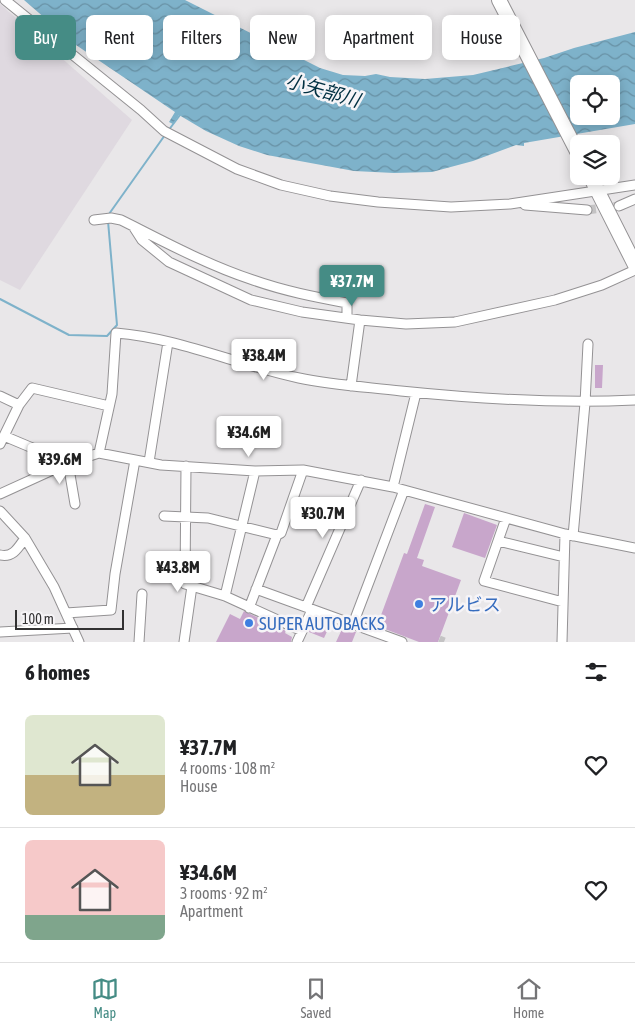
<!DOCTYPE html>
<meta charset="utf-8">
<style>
:root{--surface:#fff;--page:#f6f6f6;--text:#202124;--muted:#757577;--line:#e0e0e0;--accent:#458c85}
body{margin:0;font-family:"Asap Condensed","Noto Sans JP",sans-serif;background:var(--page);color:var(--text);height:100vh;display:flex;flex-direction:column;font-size:19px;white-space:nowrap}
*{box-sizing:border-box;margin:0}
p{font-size:16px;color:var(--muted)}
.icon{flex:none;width:28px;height:28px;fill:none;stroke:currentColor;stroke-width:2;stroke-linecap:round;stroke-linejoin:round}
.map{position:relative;height:642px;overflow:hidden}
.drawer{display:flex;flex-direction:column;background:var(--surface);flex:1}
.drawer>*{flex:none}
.hud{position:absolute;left:15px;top:15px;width:605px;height:45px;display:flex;gap:10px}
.tools{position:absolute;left:570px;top:75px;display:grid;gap:10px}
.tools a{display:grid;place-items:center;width:50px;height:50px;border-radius:8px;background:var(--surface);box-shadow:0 2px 12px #0003;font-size:25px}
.scale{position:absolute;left:15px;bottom:12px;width:109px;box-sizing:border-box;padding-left:5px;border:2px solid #323132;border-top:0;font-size:14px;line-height:18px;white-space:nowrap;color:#323132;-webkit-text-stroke:4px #f6f4f7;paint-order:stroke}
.price{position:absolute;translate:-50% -42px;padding:0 11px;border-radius:5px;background:#fff;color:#222;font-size:16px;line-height:32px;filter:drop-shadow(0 1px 2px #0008)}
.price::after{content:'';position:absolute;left:50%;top:30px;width:15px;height:11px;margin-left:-8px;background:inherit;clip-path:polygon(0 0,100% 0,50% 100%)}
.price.on{background:var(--accent);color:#fff}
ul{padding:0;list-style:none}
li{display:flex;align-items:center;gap:15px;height:125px;padding:0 25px}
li+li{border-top:1px solid var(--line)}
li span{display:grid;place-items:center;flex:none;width:140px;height:100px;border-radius:8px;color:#555}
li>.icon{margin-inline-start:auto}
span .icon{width:60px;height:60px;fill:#fffc;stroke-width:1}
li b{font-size:21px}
h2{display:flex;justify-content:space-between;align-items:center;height:60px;padding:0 25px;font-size:21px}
.pill{padding:0 18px;border-radius:8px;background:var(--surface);box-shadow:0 2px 12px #0003;font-size:18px;line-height:45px}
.pill.on{background:var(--accent);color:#fff}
.tabs{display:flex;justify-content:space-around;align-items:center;height:70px;border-top:1px solid var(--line);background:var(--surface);font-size:14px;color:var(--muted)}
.tabs a{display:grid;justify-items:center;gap:2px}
.tabs .on{color:var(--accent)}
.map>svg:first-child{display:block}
.built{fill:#dfd9e0}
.water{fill:url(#water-waves);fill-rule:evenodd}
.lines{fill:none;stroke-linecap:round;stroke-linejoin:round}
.stream{stroke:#7eb2ca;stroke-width:2}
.building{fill:#c8a6cb}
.street-tunnel{stroke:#c4c3c4;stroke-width:9;stroke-dasharray:9 4.5;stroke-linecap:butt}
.street-casing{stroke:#949294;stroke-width:11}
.primary-casing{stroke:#949294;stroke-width:16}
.street{stroke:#fff;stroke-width:9}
.primary{stroke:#fff;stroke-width:14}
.shop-dot{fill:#3f7fe0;stroke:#f6f4f7;stroke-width:2}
.labels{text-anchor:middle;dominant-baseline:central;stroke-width:5;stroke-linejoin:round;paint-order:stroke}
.shop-label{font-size:18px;fill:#366cbe;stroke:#f6f4f7;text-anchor:start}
.water-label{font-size:19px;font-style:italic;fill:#002f41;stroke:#f6f4f7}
</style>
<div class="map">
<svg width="635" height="642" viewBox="0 0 635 642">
<defs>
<pattern id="water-waves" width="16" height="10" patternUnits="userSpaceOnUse" patternTransform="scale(1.25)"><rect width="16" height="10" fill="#7eb2ca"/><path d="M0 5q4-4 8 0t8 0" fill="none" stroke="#6891a5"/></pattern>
</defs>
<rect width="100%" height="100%" fill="#e9e7e9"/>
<path class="built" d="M0,4L132,120L20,290L0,280Z"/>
<path class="water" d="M24,0H185L320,68L343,75L365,76L376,74L390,77L425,79L473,75L544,58L574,48L635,32V124L524,143V146L516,145L473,161L432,172L394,173L354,171L267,155L239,146L206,131L179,115L173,124L169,122L175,112L76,45ZM579,84H611V116H579Z"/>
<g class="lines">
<path class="stream" d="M168,131L180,115
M109,214L165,135
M0,299L69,335L107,336L117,325L108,221"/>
</g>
<path class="building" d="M595,365H603L602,388H595Z
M425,504L435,507L417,558L424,560L422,566L461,580L438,642H419L377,626L404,553L407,554Z
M464,513L497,525L485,558L452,547Z
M244,611L286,631L285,633L292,637L291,642H216L230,614L240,619Z
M316,617L331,623L324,638L309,632Z
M343,627L356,632L352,642H336Z"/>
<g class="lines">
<path class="street-tunnel" d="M587,210L619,206
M439,640L444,642"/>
<g class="street-casing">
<path id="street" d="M5,0L141,110L164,131L237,169L281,185L330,196L378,202L451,207L510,204L635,185
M525,205L587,210
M619,206L635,199
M94,220L111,218L121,220L133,226L142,240L169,262L251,300L302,312L360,320L406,324L455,322L555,300L602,285L635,270
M133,226C170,245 213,267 253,280C284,291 315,297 347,303V318
M351,386L360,320
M0,396L19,405L0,444
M19,405L32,388L109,406
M4,436L68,463L75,504
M99,453L112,394L116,333C179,338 237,365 299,378C332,385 367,387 401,391C479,399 556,404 635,400
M149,462L168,342
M186,466L185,584L225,596L302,631
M393,487L416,393
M0,494L68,463L99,453L161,465L255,471L303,470L393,487L565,534L635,548
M0,511L25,538L54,587L79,642
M164,516L208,518L277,535
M506,518L484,581L563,602
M573,536L585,403L588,344
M498,541L564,557
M0,555C13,558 18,548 25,538
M256,589L402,642
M225,596L255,471
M306,607L361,480
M249,608L277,535L281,533L303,470
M66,613L111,610L115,574L135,460
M353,624L404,490
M0,632L73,628
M139,642L142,594
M184,642L192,586
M297,642L312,610
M562,642L565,534"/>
</g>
<g class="primary-casing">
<path id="primary" d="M499,0L579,155
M590,176L635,265"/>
</g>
<use href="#street" class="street"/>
<use href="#primary" class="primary"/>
</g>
<g class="shop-dot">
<circle cx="419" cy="604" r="5"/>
<circle cx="249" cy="623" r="5"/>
</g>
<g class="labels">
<g class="shop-label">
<text x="429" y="604">アルビス</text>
<text x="259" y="623">SUPER AUTOBACKS</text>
</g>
<g class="water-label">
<text transform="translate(323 90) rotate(16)">小矢部川</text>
</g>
</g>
</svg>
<div class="tools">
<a><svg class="icon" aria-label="locate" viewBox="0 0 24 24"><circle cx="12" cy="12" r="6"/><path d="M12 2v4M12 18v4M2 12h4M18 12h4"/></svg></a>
<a><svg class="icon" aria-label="layers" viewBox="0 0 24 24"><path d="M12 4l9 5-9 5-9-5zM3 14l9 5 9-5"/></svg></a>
</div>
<div class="scale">100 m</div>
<b class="price on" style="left:352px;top:307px">¥37.7M</b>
<b class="price" style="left:264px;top:381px">¥38.4M</b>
<b class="price" style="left:249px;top:458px">¥34.6M</b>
<b class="price" style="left:60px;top:485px">¥39.6M</b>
<b class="price" style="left:323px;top:539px">¥30.7M</b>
<b class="price" style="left:178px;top:593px">¥43.8M</b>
<div class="hud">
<a class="pill on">Buy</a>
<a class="pill">Rent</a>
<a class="pill">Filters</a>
<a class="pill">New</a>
<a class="pill">Apartment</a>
<a class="pill">House</a>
</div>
</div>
<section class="drawer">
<h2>6 homes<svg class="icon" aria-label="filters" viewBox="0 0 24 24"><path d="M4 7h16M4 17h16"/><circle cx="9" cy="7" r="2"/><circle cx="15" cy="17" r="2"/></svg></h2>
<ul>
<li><span style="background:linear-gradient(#dfe7d0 60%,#c2b280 0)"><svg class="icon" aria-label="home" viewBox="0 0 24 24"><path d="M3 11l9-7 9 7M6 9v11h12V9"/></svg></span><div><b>¥37.7M</b><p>4 rooms · 108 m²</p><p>House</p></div><svg class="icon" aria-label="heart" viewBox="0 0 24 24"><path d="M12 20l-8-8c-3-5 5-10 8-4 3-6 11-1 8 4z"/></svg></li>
<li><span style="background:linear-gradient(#f6c9c9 75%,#7fa58c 0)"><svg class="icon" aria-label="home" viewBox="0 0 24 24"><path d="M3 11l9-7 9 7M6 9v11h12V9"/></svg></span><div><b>¥34.6M</b><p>3 rooms · 92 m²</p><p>Apartment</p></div><svg class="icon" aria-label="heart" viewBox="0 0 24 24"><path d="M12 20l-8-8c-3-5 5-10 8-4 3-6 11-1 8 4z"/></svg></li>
</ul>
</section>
<nav class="tabs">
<a class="on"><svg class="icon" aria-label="map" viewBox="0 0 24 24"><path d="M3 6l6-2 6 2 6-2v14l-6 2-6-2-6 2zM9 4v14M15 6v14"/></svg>Map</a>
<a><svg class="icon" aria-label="saved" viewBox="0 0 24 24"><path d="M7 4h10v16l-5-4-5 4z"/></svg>Saved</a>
<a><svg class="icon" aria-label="home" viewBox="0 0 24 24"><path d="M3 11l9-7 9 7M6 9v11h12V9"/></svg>Home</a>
</nav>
